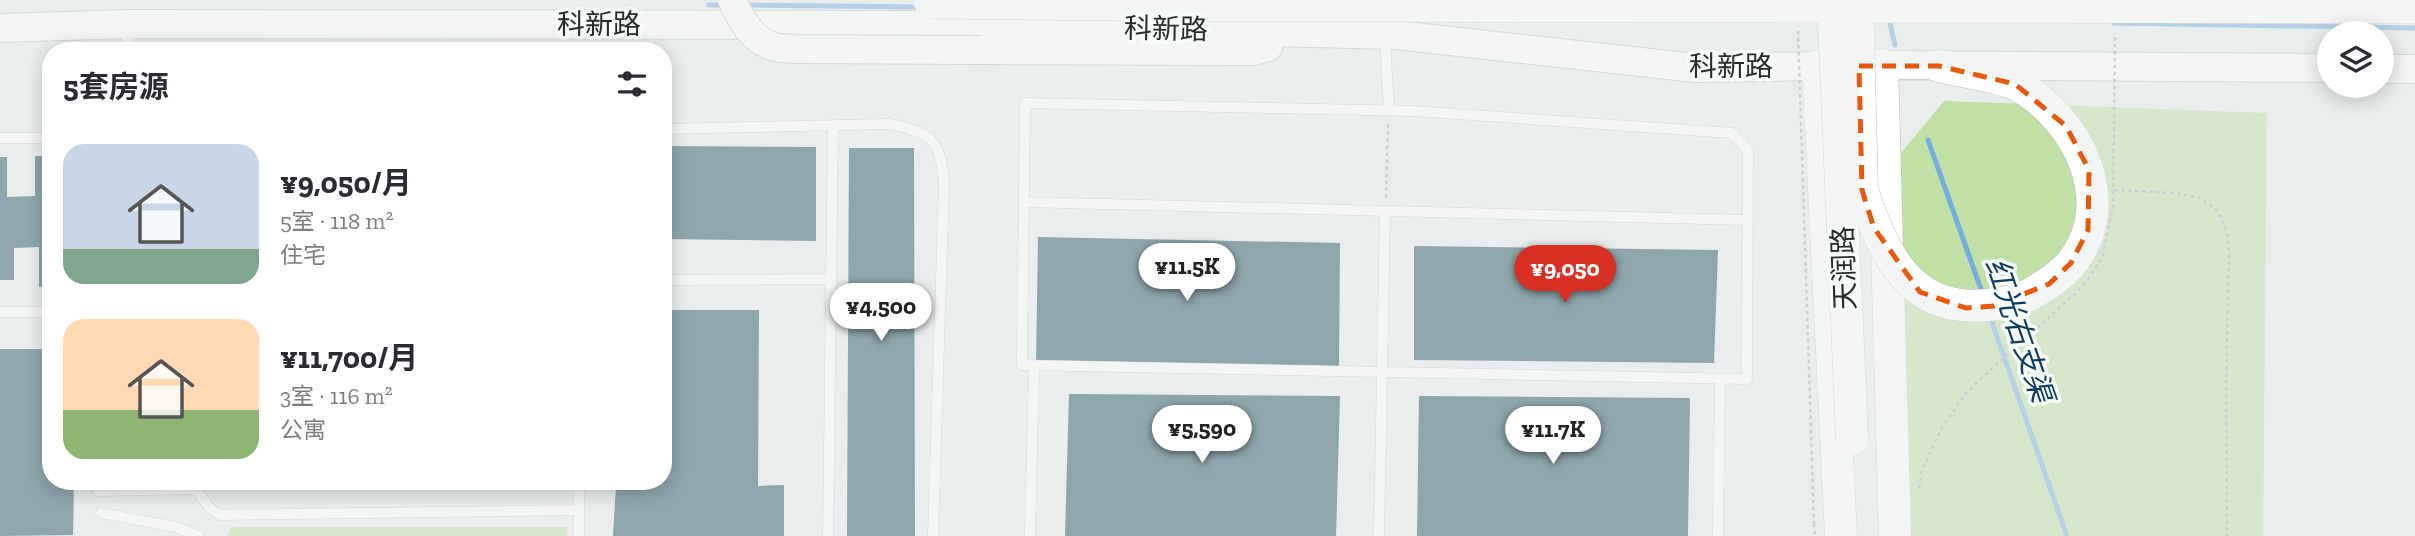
<!DOCTYPE html>
<html lang="zh">
<meta charset="utf-8">
<style>
:root{--surface:#fff;--page:#f7f7f7;--text:#2b2b33;--muted:#7c7c81;--accent:#d93025}
body{margin:0;font-family:"Zilla Slab","Noto Sans SC",serif;background:var(--page);color:var(--text);height:100vh;display:flex;flex-direction:column;font-size:26px;white-space:nowrap}
*{box-sizing:border-box;margin:0}
p{font-size:23px;color:var(--muted)}
.icon{flex:none;width:38px;height:38px;fill:none;stroke:currentColor;stroke-width:2;stroke-linecap:round;stroke-linejoin:round}
.map{position:relative;flex:1;overflow:hidden}
.side{position:absolute;left:42px;top:42px;width:630px;height:448px;display:flex;flex-direction:column;background:var(--surface);border-radius:28px;box-shadow:0 4px 18px #0003}
.side>*{flex:none}
.controls{position:absolute;left:2317px;top:21px;display:grid;gap:14px}
.controls a{display:grid;place-items:center;width:77px;height:77px;border-radius:50%;background:var(--surface);box-shadow:0 4px 18px #0003;font-size:35px}
.price{position:absolute;translate:-50% -60px;padding:0 16px;border-radius:24px;background:#fff;color:#222;font-size:23px;line-height:46px;filter:drop-shadow(0 2px 4px #0008)}
.price::after{content:'';position:absolute;left:50%;top:42px;width:21px;height:16px;margin-left:-10px;background:inherit;clip-path:polygon(0 0,100% 0,50% 100%)}
.price.current{background:var(--accent);color:#fff}
ul{padding:0;list-style:none}
li{display:flex;align-items:center;gap:21px;height:175px;padding:0 21px}
li span{display:grid;place-items:center;flex:none;width:196px;height:140px;border-radius:21px;color:#555}
li>.icon{margin-inline-start:auto}
span .icon{width:84px;height:84px;fill:#fffc;stroke-width:1}
li b{font-size:30px}
h2{display:flex;justify-content:space-between;align-items:center;height:84px;padding:0 21px;font-size:30px}
.map>svg:first-child{display:block}
.green{fill:#c0e0a5}
.lines{fill:none;stroke-linecap:round;stroke-linejoin:round}
.stream{stroke:#73afdf;stroke-width:5}
.building{fill:#1f515d}
.lane-casing{stroke:#bbbfbf;stroke-width:11}
.secondary-casing{stroke:#bbbfbf;stroke-width:30}
.primary-casing{stroke:#bbbfbf;stroke-width:33}
.path{stroke:#a9acac;stroke-width:2.5;stroke-dasharray:3.5 3.5;stroke-linecap:butt}
.lane{stroke:#fff;stroke-width:10}
.secondary{stroke:#fff;stroke-width:28}
.primary{stroke:#fff;stroke-width:32}
.secondary-bridge-casing{stroke:#bbbfbf;stroke-width:30;stroke-linecap:butt}
.primary-bridge-casing{stroke:#bbbfbf;stroke-width:33;stroke-linecap:butt}
.highway-bridge-casing{stroke:#bbbfbf;stroke-width:38;stroke-linecap:butt}
.path-bridge{stroke:#a9acac;stroke-width:2.5;stroke-dasharray:3.5 3.5;stroke-linecap:butt}
.secondary-bridge{stroke:#fff;stroke-width:28}
.primary-bridge{stroke:#fff;stroke-width:32}
.highway-bridge{stroke:#fff;stroke-width:37}
.marked{fill:none;stroke:#e8590c;stroke-width:5;stroke-dasharray:14 9;stroke-linejoin:round}
.labels{text-anchor:middle;dominant-baseline:central;stroke-width:7;stroke-linejoin:round;paint-order:stroke}
.street-label{font-size:28px;fill:#292a2a;stroke:#f7fbfa}
.water-label{font-size:30px;font-style:italic;fill:#0e3d5d;stroke:#f7fbfa}
</style>
<div class="map">
<svg width="2415" height="536" viewBox="0 0 2415 536">
<rect width="100%" height="100%" fill="#e9eded"/>
<path class="green" d="M1944,101L2267,113L2263,536H1911L1896,159Z
M232,527H567V536H227Z"/>
<g class="lines">
<path class="stream" d="M709,5H725
M745,5L921,7
M1889,19L1895,45
M2114,23L2415,28
M1928,140L1983,295
M1989,314L2067,536"/>
</g>
<path class="building" d="M663,146L816,147V241L663,239Z
M849,148H914L915,536H847Z
M35,156H51V286L39,287V247L14,248V280H0V157H7V197L35,196Z
M1038,237L1340,243L1339,366L1036,365Z
M1414,246L1718,250L1714,363L1414,360Z
M663,310H759L758,486L784,485V536H613L616,486L638,485V481H663Z
M0,349H51V481H74L73,535L0,536Z
M1069,394L1340,396L1336,536H1065Z
M1419,396L1690,398L1688,536H1417Z"/>
<g class="lines">
<g class="lane-casing">
<path id="lane" d="M1385,37L1389,110
M127,51L128,25
M1025,103L1413,111L1732,133L1748,150L1747,379L1022,365Z
M663,129L890,124C932,133 941,140 944,184L933,536
M0,138H51
M1024,202L1748,220
M663,280L831,279
M0,312H51
M98,481V491L197,489
M193,481C200,496 206,507 220,515L578,510
M579,481V536
M101,513L175,527L199,536
M828,536L833,125
M1030,536L1034,365
M1379,536L1385,211
M1718,536L1720,380"/>
</g>
<g class="secondary-casing">
<path id="secondary" d="M0,28L128,24L986,25L1396,35L1696,68L1882,65L2329,68
M981,50L1254,51L1268,47
M2382,69H2415"/>
</g>
<g class="primary-casing">
<path id="primary" d="M1882,65L1895,536
M1818,66L1841,536
M1939,66C1959,71 2001,77 2017,85C2078,118 2121,204 2070,265C2056,280 2041,289 2023,298"/>
</g>
<path class="path" d="M2114,190L2175,193L2200,198L2218,211L2227,232L2229,256L2226,385L2227,536
M1386,198L1388,124
M1919,488L1922,470L1941,429
M1814,524L1815,536"/>
<use href="#lane" class="lane"/>
<use href="#secondary" class="secondary"/>
<use href="#primary" class="primary"/>
<g class="secondary-bridge-casing">
<path id="secondary-bridge" d="M732,0C740,18 752,40 772,46C778,49 788,48 794,49L981,50"/>
</g>
<g class="primary-bridge-casing">
<path id="primary-bridge" d="M1833,0L1852,439
M1857,0L1862,188
M1862,190C1890,276 1925,326 2023,298"/>
</g>
<g class="highway-bridge-casing">
<path id="highway-bridge" d="M932,0L1198,3L2415,5"/>
</g>
<path class="path-bridge" d="M1798,31L1814,524
M1941,429L1964,396L1978,381L2074,295L2089,278L2102,258L2113,208L2115,33"/>
<use href="#secondary-bridge" class="secondary-bridge"/>
<use href="#primary-bridge" class="primary-bridge"/>
<use href="#highway-bridge" class="highway-bridge"/>
</g>
<path d="M0 0H2415V536H0ZM1859,66H1939L2015,84L2066,126L2089,170L2088,230L2071,263L2049,284L1994,306L1966,308L1920,292L1874,228L1862,190Z" fill="#e9eded" fill-opacity=".55" fill-rule="evenodd"/>
<path class="marked" d="M1859,66H1939L2015,84L2066,126L2089,170L2088,230L2071,263L2049,284L1994,306L1966,308L1920,292L1874,228L1862,190Z"/>
<g class="labels">
<g class="street-label">
<text x="599" y="24">科新路</text>
<text transform="translate(1166 29) rotate(1)">科新路</text>
<text x="1731" y="66">科新路</text>
<text transform="translate(1844 268) rotate(-92)">天润路</text>
</g>
<g class="water-label">
<text transform="translate(2019 330) rotate(71)">红光右支渠</text>
</g>
</g>
</svg>
<div class="controls">
<a><svg class="icon" aria-label="layers" viewBox="0 0 24 24"><path d="M12 4l9 5-9 5-9-5zM3 14l9 5 9-5"/></svg></a>
</div>
<b class="price" style="left:1187px;top:303px">¥11.5K</b>
<b class="price current" style="left:1565px;top:305px">¥9,050</b>
<b class="price" style="left:881px;top:343px">¥4,500</b>
<b class="price" style="left:1202px;top:465px">¥5,590</b>
<b class="price" style="left:1553px;top:466px">¥11.7K</b>
<section class="side">
<h2>5套房源<svg class="icon" aria-label="filters" viewBox="0 0 24 24"><path d="M4 7h16M4 17h16"/><circle cx="9" cy="7" r="2"/><circle cx="15" cy="17" r="2"/></svg></h2>
<ul>
<li><span style="background:linear-gradient(#c9d6e8 75%,#7fa58c 0)"><svg class="icon" aria-label="home" viewBox="0 0 24 24"><path d="M3 11l9-7 9 7M6 9v11h12V9"/></svg></span><div><b>¥9,050/月</b><p>5室 · 118 m²</p><p>住宅</p></div></li>
<li><span style="background:linear-gradient(#ffd9b3 65%,#8fb573 0)"><svg class="icon" aria-label="home" viewBox="0 0 24 24"><path d="M3 11l9-7 9 7M6 9v11h12V9"/></svg></span><div><b>¥11,700/月</b><p>3室 · 116 m²</p><p>公寓</p></div></li>
</ul>
</section>
</div>
